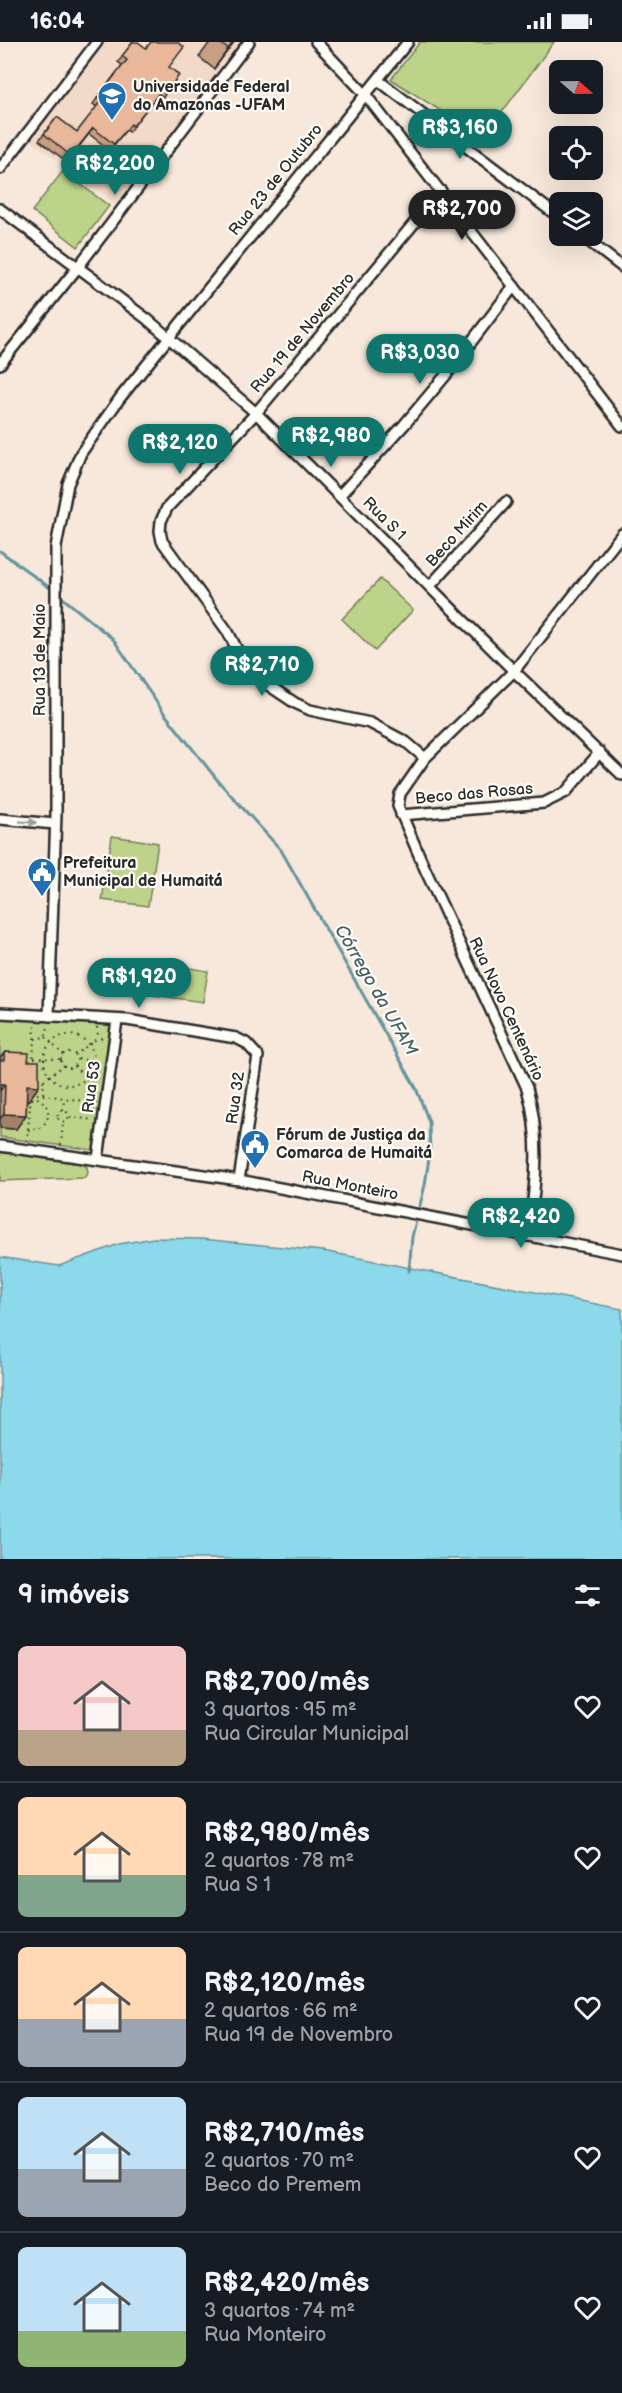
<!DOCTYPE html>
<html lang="pt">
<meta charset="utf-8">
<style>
:root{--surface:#171b24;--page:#20242c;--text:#f1f3f6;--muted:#9ea1a6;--line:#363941;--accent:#0f766e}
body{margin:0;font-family:"Balsamiq Sans",sans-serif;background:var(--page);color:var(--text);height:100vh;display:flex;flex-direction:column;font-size:22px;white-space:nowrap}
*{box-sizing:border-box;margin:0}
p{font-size:20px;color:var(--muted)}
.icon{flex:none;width:33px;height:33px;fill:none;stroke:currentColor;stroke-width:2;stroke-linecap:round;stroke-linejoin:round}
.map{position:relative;height:1517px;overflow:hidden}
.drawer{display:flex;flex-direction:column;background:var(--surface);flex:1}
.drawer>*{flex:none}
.needle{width:39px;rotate:110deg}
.tools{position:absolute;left:549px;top:18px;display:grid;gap:12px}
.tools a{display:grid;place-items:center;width:54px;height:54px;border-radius:9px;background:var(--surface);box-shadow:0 6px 24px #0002;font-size:30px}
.price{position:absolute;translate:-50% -51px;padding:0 14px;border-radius:21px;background:var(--accent);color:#fff;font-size:20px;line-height:39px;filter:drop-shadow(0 2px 3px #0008)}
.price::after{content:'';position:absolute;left:50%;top:36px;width:18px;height:14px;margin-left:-9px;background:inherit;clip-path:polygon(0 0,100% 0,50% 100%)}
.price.current{background:#222;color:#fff}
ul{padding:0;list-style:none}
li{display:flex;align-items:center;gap:18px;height:150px;padding:0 18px}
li+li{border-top:2px solid var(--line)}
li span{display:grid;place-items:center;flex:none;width:168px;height:120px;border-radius:9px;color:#555}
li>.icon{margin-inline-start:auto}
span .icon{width:72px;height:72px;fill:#fffc;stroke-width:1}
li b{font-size:26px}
h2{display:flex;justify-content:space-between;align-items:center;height:72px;padding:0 18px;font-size:26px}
.status{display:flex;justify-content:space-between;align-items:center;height:42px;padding:0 30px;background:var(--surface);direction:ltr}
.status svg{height:16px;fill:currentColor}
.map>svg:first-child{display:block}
.built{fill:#f3dac8}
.green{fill:#bdd389;stroke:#747f5a;stroke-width:1.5}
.water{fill:#8bd9ea;stroke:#65939e;stroke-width:1.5}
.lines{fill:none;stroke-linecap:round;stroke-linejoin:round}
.stream{stroke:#65939e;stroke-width:3}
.minor-casing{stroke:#2b2b2b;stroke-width:14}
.path{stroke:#2b2b2b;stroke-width:2;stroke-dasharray:1.5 4.5;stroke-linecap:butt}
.minor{stroke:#fdfcf7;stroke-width:9}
.wall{fill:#c89e84;stroke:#2b2b2b;stroke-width:1.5}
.shaded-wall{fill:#a3816c;stroke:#2b2b2b;stroke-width:1.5}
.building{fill:#e9b89a;stroke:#2b2b2b;stroke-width:1.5}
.oneway{fill:#9e9e9b}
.labels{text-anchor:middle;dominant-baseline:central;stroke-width:4.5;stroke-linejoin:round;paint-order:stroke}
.poi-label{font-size:16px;font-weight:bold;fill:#2b2b2b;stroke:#fdfcf7;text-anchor:start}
.street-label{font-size:16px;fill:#2b2b2b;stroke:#fdfcf7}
.water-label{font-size:18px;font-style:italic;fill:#485f64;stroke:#fdfcf7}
</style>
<div class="status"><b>16:04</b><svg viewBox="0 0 49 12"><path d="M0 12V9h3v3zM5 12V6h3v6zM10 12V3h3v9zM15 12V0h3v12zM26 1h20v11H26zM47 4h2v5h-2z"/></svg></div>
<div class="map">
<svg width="622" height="1517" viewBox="0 0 622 1517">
<rect width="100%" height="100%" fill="#f7e8db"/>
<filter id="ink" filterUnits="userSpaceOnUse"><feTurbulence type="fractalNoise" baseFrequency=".0167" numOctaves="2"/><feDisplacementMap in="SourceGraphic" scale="12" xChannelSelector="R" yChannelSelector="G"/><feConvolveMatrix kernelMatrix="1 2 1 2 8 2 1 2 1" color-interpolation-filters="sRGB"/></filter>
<g filter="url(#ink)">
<path class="built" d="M102,0H245L118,164L27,96Z"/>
<path class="green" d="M420,0H554L483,96L391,37Z
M63,129L109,164L78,205L32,169Z
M380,537L413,568L375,609L342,577Z
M112,794L158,801L148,864L102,858Z
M159,921L208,929L203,960L154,953Z
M0,974L111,980L93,1108L0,1095Z
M0,1110L82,1122L87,1125L88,1131L84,1136L0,1139Z"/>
<path class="water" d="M154,1196L201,1197L323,1209L622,1267V1517H0V1215L59,1224L119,1202Z"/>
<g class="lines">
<path class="stream" d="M0,509L54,549
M59,553L113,597L164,671L219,740L281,808L416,1046L429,1080L430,1109L425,1143L412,1195L409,1229"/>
<g class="minor-casing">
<path id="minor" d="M316,0L365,52L622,384
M378,38L560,176
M0,127L97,0
M0,167L147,277L256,371L514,629L622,733
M582,194L622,225
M0,322L78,225L249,0
M340,453L404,383L446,333L514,244
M430,544L506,460
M425,716L406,700L370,681L310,668L295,661L262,639L244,621L228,590L162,499L160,489L161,479L167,466L256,371L441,149
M401,773L544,761L566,750L600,710
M0,777L55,782
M0,971L127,978L236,996L246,1001L258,1014L239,1138
M49,974L56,772V505L68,442L81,411L120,356L408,0
M0,1104L239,1138L622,1212
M98,1117L117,978
M527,1194C537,1145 541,1094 527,1046L425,827L398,764L400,752L425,716L514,629L622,492"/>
</g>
<path class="path" d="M97,985L98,994L105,999
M44 1018a25 25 0 1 1 50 0a25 25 0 1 1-50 0Z
M46,995L63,1013
M35,997L45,995L49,982
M61 1018a8 8 0 1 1 16 0a8 8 0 1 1-16 0Z
M75,1013L99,995
M34,1016L61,1017
M78,1017L102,1020
M33,1021L35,982
M74,1024L87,1037
M38,1035L44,1040L43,1052
M44,1038L64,1023
M31,1051L97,1061
M91,1059L87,1052V1042L94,1036L99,1035
M63,1068L64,1057
M57.5 1074a5.5 5.5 0 1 1 11 0a5.5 5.5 0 1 1-11 0Z
M70,1075L94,1078
M28,1088L40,1086C53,1076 50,1061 35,1055L31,1058
M27,1099L31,1054
M61,1103L63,1080"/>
<use href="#minor" class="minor"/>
</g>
<path class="wall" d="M133,0L179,33L163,55L158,52L129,90L126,88L110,108L89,92L67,120L39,98L57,75L77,90L97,65L93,62L122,23L118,20Z
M210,0H234L214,27L199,15Z
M5,1010L28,1019L39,1044L29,1058H27L26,1073L16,1087L0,1086V1016Z"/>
<path class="shaded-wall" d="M233,0H234L214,27Z
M0,1042H5L0,1049Z
M27,1043L39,1044L29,1058L17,1057Z
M4,1072L26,1073L16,1087L0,1086V1077Z"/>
<path class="building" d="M133,0H138L146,6L151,0H177L184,5L169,25L179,33L167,49L163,46L133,84L131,82L114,102L93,86L71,114L44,92L57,75L77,90L101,59L97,56L127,18L122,14Z
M219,0H233L228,7Z
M5,1010L29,1011L28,1019H39V1044L27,1043L26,1073L4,1072L5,1042H0V1018H4Z"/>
<defs><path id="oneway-solid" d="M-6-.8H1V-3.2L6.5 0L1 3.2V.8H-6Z" transform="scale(1.5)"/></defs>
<use class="oneway" href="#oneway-solid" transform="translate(28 780) rotate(4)"/>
</g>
<defs>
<g id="university-pin" transform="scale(1.5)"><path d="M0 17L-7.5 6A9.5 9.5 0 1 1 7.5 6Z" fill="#1f6fb2" stroke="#fdfcf7"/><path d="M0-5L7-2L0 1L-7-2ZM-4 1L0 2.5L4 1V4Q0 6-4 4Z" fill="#fff"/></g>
<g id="civic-pin" transform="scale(1.5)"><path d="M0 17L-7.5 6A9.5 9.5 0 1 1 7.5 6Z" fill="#1f6fb2" stroke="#fdfcf7"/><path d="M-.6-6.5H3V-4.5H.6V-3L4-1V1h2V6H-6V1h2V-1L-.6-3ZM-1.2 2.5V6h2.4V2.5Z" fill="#fff"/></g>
</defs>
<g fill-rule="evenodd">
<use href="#university-pin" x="112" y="54"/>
<use href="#civic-pin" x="42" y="830"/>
<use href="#civic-pin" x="255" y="1102"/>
</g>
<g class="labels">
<g class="poi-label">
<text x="133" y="45">Universidade Federal<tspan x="133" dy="18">do Amazonas -UFAM</tspan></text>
<text x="63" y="821">Prefeitura<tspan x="63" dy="18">Municipal de Humaitá</tspan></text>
<text x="276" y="1093">Fórum de Justiça da<tspan x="276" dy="18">Comarca de Humaitá</tspan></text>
</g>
<g class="street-label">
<text transform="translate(276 138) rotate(-51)">Rua 23 de Outubro</text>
<text transform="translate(303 291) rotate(-50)">Rua 19 de Novembro</text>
<text transform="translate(384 477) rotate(45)">Rua S 1</text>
<text transform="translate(457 492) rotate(-48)">Beco Mirim</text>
<text transform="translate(40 618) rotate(-90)">Rua 13 de Maio</text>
<text transform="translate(474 752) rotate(-5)">Beco das Rosas</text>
<text transform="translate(506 967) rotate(65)">Rua Novo Centenário</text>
<text transform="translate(92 1045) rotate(-82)">Rua 53</text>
<text transform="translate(236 1056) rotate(-82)">Rua 32</text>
<text transform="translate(350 1144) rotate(11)">Rua Monteiro</text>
</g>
<g class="water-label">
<text transform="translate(376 948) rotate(60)">Córrego da UFAM</text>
</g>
</g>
</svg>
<div class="tools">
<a><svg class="needle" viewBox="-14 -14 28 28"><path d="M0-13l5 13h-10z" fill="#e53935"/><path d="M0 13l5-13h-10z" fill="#9ea1a6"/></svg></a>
<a><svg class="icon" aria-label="locate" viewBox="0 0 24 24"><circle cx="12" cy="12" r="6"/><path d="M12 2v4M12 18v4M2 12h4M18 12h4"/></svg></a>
<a><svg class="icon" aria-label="layers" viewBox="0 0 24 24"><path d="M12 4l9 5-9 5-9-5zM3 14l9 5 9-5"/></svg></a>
</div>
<b class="price" style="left:460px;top:118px">R$3,160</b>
<b class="price" style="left:115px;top:154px">R$2,200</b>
<b class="price current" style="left:462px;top:199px">R$2,700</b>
<b class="price" style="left:420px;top:343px">R$3,030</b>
<b class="price" style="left:331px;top:426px">R$2,980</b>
<b class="price" style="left:180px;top:433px">R$2,120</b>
<b class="price" style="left:262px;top:655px">R$2,710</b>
<b class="price" style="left:139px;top:967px">R$1,920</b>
<b class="price" style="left:521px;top:1207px">R$2,420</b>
</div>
<section class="drawer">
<h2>9 imóveis<svg class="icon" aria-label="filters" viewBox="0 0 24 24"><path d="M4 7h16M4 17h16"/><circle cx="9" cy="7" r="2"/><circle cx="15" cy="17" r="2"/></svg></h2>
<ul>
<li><span style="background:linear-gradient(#f6c9c9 70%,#b9a48a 0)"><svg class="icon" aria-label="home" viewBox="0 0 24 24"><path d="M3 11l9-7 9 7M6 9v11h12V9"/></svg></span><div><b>R$2,700/mês</b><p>3 quartos · 95 m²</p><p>Rua Circular Municipal</p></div><svg class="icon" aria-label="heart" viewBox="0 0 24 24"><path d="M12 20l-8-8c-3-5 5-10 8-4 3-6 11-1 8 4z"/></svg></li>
<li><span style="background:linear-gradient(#ffd9b3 65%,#7fa58c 0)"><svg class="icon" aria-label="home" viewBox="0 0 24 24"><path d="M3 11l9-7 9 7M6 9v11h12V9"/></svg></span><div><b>R$2,980/mês</b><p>2 quartos · 78 m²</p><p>Rua S 1</p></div><svg class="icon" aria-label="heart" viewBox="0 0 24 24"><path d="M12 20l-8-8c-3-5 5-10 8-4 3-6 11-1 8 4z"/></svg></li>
<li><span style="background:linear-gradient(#ffd9b3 60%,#9aa5b1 0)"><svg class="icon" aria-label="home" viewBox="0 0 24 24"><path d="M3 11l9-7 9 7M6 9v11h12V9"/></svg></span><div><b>R$2,120/mês</b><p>2 quartos · 66 m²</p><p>Rua 19 de Novembro</p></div><svg class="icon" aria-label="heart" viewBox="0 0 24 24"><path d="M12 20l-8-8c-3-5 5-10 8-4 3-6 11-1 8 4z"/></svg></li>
<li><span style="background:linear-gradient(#bfe0f5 60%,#9aa5b1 0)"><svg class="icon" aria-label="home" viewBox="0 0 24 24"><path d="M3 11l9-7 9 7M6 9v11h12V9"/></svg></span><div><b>R$2,710/mês</b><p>2 quartos · 70 m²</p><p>Beco do Premem</p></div><svg class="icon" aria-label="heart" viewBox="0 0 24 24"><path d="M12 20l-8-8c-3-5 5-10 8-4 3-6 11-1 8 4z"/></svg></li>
<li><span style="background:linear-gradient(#bfe0f5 70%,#8fb573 0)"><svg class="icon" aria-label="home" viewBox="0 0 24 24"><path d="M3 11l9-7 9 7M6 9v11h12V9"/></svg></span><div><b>R$2,420/mês</b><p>3 quartos · 74 m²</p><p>Rua Monteiro</p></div><svg class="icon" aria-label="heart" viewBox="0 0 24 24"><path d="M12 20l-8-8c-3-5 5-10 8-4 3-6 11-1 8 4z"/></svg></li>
</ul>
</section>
